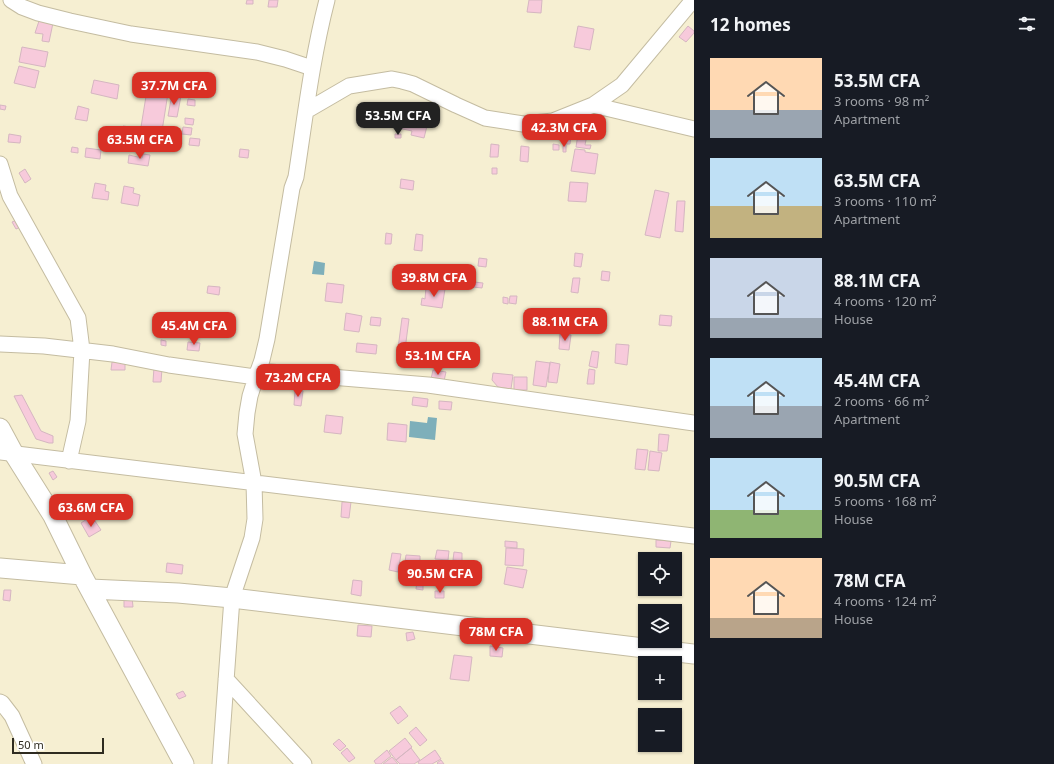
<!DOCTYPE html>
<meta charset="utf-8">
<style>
:root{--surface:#171b24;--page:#20242c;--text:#f1f3f6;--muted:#9ea1a6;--accent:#d93025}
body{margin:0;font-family:"Noto Sans",sans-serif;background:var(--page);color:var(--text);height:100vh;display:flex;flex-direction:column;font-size:15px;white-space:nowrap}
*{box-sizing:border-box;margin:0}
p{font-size:13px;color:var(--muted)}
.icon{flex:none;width:22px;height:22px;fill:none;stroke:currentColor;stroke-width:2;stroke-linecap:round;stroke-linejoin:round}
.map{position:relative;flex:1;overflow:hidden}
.panel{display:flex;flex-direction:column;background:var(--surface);width:360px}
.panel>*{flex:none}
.buttons{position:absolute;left:638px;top:552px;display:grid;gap:8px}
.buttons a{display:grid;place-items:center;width:44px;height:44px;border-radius:0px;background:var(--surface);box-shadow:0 1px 3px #0004;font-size:20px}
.scale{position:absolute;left:12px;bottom:10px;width:92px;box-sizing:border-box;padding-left:4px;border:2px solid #2e2b20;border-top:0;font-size:11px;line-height:14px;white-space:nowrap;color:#2e2b20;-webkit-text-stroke:3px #fff;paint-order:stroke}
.price{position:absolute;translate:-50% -34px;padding:0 9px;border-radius:8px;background:var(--accent);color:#fff;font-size:13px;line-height:26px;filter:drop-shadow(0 1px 2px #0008)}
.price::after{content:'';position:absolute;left:50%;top:24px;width:12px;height:9px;margin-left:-6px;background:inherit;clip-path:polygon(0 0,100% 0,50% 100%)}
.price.selected{background:#222;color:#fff}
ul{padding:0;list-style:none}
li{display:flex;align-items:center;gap:12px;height:100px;padding:0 16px}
li span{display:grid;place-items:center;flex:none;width:112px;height:80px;border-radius:0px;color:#555}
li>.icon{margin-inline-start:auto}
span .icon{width:48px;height:48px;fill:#fffc;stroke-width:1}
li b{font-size:17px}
h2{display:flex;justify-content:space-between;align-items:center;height:48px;padding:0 16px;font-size:17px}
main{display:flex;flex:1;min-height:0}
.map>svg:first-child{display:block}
.water{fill:#7eafba}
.building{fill:#f7cadb;stroke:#d5b6c1}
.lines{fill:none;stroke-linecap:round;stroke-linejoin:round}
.minor-casing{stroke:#c4bca1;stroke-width:17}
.tertiary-casing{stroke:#c4bca1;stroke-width:21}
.minor{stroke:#fff;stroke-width:15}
.tertiary{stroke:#fff;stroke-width:19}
</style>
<main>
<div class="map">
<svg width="694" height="764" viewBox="0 0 694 764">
<rect width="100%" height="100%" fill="#f6efd2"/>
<path class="water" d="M314,261L325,263L324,275L312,274Z
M428,417L437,418L435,440L409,437L410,421L427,423Z"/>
<path class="building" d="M247,0H253V4H246Z
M269,0H278L277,7H268Z
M529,0H542L541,13L527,12Z
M39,21L53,23L49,42L42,41L43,34L35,33Z
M578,26L594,29L590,50L574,47Z
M688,26L694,31V33L686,42L679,37Z
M22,47L48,52L45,67L19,62Z
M19,66L39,71L35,88L14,83Z
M94,80L119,85L117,99L91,93Z
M147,90L168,93L162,131L141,127Z
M172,94L181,96L177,117L168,116Z
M188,99L195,100V106L187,105Z
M0,105L6,106L5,110L0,109Z
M78,106L89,109L87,121L75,119Z
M402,109L413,112L412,115L429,118L424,138L411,135L412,131L398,128Z
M185,118L194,119L193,125L185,124Z
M576,125H581V129H576Z
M123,126L137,128L136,136L122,134Z
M183,127L192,128L191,135L182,134Z
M555,132L563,133V140L554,139Z
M9,134L21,136L20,143L8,142Z
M395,134H401V138H395Z
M564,134L571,135L570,144H563Z
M578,134L587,135L585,145H591L590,149L576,147Z
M190,138L200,139L199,146L189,145Z
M491,144L499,145L498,157H490Z
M553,144L559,145V150H553Z
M563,145H566V152H563Z
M521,146L529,147L528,162L520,161Z
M72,147L78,148V153L71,152Z
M86,148L101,150L100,159L85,157Z
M240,149L249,150L248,158L239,157Z
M575,149L585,150V152L598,154L595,174L571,171Z
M143,154L150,155L148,166L128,163L129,155L142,158Z
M492,168H497V174H492Z
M25,169L31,179L25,183L19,173Z
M401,179L414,181L413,190L400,188Z
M570,182L588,183L586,202L568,201Z
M95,183L106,185L105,191L109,192L108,200L92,198Z
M124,186L134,188L133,193L140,195L138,206L121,203Z
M655,190L669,193L660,238L645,235Z
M677,201H685L683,232L675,231Z
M19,219L23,226L16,229L12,222Z
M386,233L392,234L391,244H385Z
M416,234L423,235L422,251L414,250Z
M575,253L583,254L581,267L574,266Z
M479,258L487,259L486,267L478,266Z
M602,271L610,272L609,281L601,280Z
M573,278H580L578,293L571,292Z
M474,282L483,283L482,288L473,287Z
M327,283L344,285L342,303L325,301Z
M208,286L220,287L219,295L207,293Z
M426,287L445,289L442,308L421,305L422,298L425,299Z
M510,296H517L516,304L509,303Z
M503,297L508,298V304L503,303Z
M346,313L362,316L359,332L344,330Z
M660,315L672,316L671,326L659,325Z
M371,317L381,318L380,326L370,325Z
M402,318L409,319L404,357L397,356Z
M179,321L200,323L199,337L178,335Z
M531,321H537L536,327H530Z
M560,334L571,335L569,350L559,349Z
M161,340L166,341V346L161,345Z
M188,342L200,343L199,351L187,350Z
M357,343L377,345L376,354L356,352Z
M616,344L629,345L627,365L615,363Z
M592,351L599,352L597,368L589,366Z
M536,361L550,363L546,387L533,385Z
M112,362L125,363V370H111Z
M550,362L560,364L557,383L548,382Z
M154,367L162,368L161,382H153Z
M589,369L595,370L594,384H587Z
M433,370L446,372L444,381L431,379Z
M493,373L513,375L511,389L498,387L492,380Z
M514,377H527V390H514Z
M295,390L303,391L301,406L294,405Z
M22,395L41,431L53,436V443H49L36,439L14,396Z
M413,397L428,399L427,407L412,405Z
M439,401L452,402L451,410L439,409Z
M326,415L343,417L341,434L324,432Z
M388,423L407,425L406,442L387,440Z
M659,434L669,435L667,451H658Z
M637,449L648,450L645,470L635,469Z
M650,451L662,453L659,471L648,470Z
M53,471L57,477L53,480L49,473Z
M342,502H351L349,518L341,517Z
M87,519L90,524L95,521L101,530L89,537L81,523Z
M656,540L671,541L670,548L656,547Z
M505,541L517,542V548L505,547Z
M506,548L524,549L523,566L505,565Z
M437,550L449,551L448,560L435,559Z
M454,552L462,553V561L453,560Z
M392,553L401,554L398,572L389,570Z
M406,555L420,556V563L405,562Z
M167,563L183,565L182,574L166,572Z
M507,567L527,570L523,588L504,584Z
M427,572H439L438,579L427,578Z
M353,580L362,581L361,596L351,594Z
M417,581L423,582V590L416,589Z
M4,590H11L10,601L3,600Z
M435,591H444V598H435Z
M124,597H132L133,607H124Z
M358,625L372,626L371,637L357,636Z
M413,632L415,639L407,641L406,633Z
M490,646L503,648L502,657L490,656Z
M454,655L472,657L469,681L450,679Z
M183,691L186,696L179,699L176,694Z
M400,706L408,716L398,724L390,713Z
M416,727L427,740L420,746L409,733Z
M405,738L412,747L396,760L389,751Z
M339,739L346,746L340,751L333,744Z
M347,748L355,758L349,762L341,753Z
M411,748L420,760L414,764H400L396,760Z
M387,750L391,756L381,764H376L374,761Z
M435,750L441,759L432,764H419L418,762Z
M392,757L398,764H383Z
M441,760L444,764H438L437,763Z"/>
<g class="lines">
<g class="minor-casing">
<path id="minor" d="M11,0L22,7L38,13L70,21L131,34L257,52L285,59L312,68
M593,105L694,129
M306,111L349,86L392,79L402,81L413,84L456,105L485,118L523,124L553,121L593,105L622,85L693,0
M0,164L10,196L78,318L82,350L78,421L69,461
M0,344L44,346L113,354L169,365L256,377
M258,371L428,385L694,423
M0,452L694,536
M226,679L304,764
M0,702L2,703L12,716L34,764
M220,764L232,598L252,538L255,519L254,483L245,434L247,413L250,396L256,377L262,360L267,339L292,188L296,177C305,118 312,58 327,0"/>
</g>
<g class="tertiary-casing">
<path id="tertiary" d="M0,428L14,454L53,516L82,575
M0,568L82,575L184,764
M90,589L178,593L232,598L694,654"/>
</g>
<use href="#minor" class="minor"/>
<use href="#tertiary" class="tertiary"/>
</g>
</svg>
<div class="buttons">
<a><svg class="icon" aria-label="locate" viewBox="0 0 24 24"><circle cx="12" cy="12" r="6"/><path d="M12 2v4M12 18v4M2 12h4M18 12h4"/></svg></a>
<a><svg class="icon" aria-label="layers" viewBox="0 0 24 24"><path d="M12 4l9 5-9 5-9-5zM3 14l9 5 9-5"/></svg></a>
<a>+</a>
<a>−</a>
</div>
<div class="scale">50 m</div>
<b class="price" style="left:174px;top:106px">37.7M CFA</b>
<b class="price selected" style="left:398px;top:136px">53.5M CFA</b>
<b class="price" style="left:564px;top:148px">42.3M CFA</b>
<b class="price" style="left:140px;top:160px">63.5M CFA</b>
<b class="price" style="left:434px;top:298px">39.8M CFA</b>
<b class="price" style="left:565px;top:342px">88.1M CFA</b>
<b class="price" style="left:194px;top:346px">45.4M CFA</b>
<b class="price" style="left:438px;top:376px">53.1M CFA</b>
<b class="price" style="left:298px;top:398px">73.2M CFA</b>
<b class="price" style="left:91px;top:528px">63.6M CFA</b>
<b class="price" style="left:440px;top:594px">90.5M CFA</b>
<b class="price" style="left:496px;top:652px">78M CFA</b>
</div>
<section class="panel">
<h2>12 homes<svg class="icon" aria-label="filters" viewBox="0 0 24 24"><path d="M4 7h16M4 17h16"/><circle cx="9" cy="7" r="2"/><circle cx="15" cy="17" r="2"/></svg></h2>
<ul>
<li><span style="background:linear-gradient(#ffd9b3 65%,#9aa5b1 0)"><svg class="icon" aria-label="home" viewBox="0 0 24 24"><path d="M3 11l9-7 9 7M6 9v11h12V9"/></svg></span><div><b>53.5M CFA</b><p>3 rooms · 98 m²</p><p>Apartment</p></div></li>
<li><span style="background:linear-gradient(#bfe0f5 60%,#c2b280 0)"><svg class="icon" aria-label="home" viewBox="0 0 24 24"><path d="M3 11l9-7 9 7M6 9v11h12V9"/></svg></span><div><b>63.5M CFA</b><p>3 rooms · 110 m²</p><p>Apartment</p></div></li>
<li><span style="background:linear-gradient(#c9d6e8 75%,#9aa5b1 0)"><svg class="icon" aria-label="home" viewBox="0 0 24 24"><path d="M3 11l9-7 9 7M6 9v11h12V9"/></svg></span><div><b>88.1M CFA</b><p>4 rooms · 120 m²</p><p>House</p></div></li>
<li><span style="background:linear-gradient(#bfe0f5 60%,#9aa5b1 0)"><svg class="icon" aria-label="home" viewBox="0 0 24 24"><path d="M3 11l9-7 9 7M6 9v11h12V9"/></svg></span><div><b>45.4M CFA</b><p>2 rooms · 66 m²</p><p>Apartment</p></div></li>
<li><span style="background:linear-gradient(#bfe0f5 65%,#8fb573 0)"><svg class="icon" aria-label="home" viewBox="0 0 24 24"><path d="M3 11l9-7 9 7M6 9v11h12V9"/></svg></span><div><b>90.5M CFA</b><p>5 rooms · 168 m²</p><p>House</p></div></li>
<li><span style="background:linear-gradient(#ffd9b3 75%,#b9a48a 0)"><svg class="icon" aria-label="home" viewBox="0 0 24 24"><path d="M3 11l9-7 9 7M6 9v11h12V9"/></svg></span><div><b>78M CFA</b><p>4 rooms · 124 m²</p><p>House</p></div></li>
</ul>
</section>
</main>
